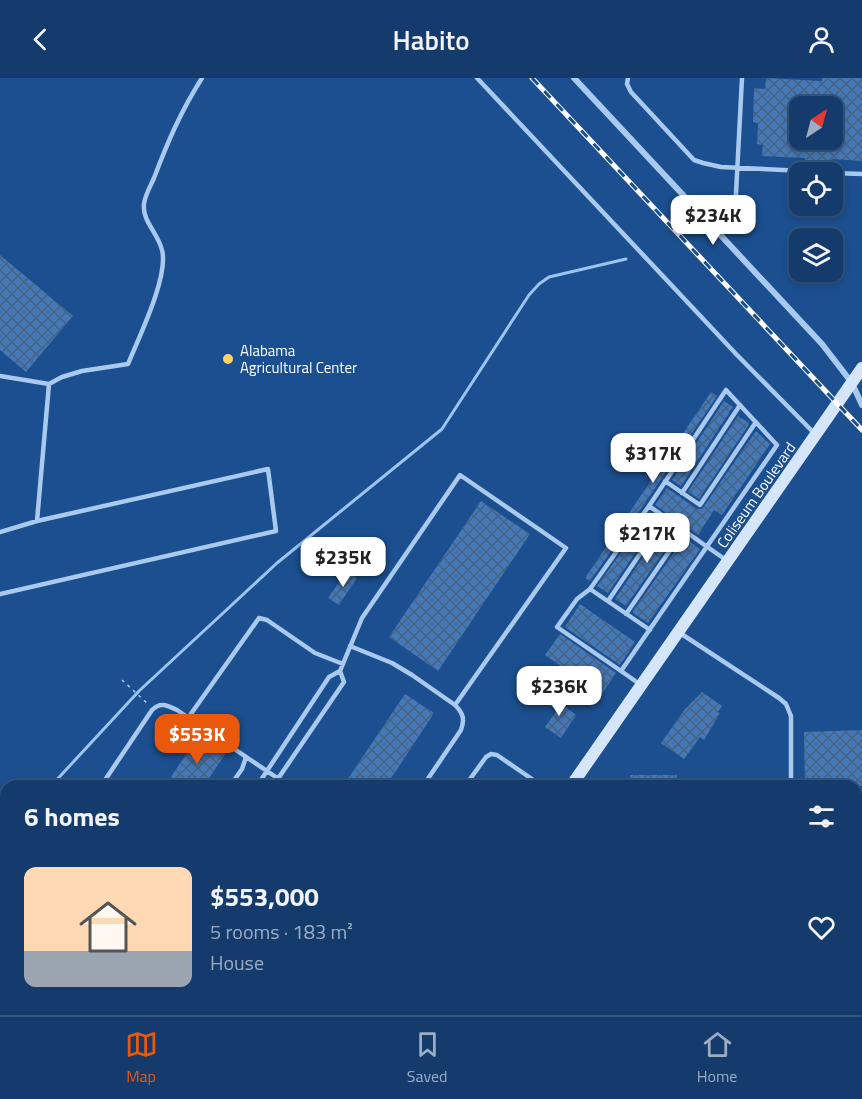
<!DOCTYPE html>
<meta charset="utf-8">
<style>
:root{--surface:#143b6b;--page:#1d4271;--text:#f1f3f6;--muted:#9dadc1;--line:#33557e;--accent:#ea580c}
body{margin:0;font-family:"Titillium Web",sans-serif;background:var(--page);color:var(--text);height:100vh;display:flex;flex-direction:column;font-size:22px;white-space:nowrap}
*{box-sizing:border-box;margin:0}
p{font-size:20px;color:var(--muted)}
.icon{flex:none;width:33px;height:33px;fill:none;stroke:currentColor;stroke-width:2;stroke-linecap:round;stroke-linejoin:round}
.map{position:relative;flex:1;overflow:hidden}
.drawer{position:absolute;left:0px;top:702px;width:862px;height:236px;display:flex;flex-direction:column;background:var(--surface);border-radius:18px 18px 0 0;box-shadow:0 3px 9px #0003,0 0 0 2px var(--line)}
.drawer>*{flex:none}
.needle{width:39px;rotate:36deg}
.controls{position:absolute;left:789px;top:18px;display:grid;gap:12px}
.controls a{display:grid;place-items:center;width:54px;height:54px;border-radius:12px;background:var(--surface);box-shadow:0 3px 9px #0003,0 0 0 2px var(--line);font-size:30px}
.price{position:absolute;translate:-50% -51px;padding:0 14px;border-radius:12px;background:#fff;color:#222;font-size:20px;line-height:39px;filter:drop-shadow(0 2px 3px #0008)}
.price::after{content:'';position:absolute;left:50%;top:36px;width:18px;height:14px;margin-left:-9px;background:inherit;clip-path:polygon(0 0,100% 0,50% 100%)}
.price.active{background:var(--accent);color:#fff}
ul{padding:0;list-style:none}
li{display:flex;align-items:center;gap:18px;height:150px;padding:0 24px}
li+li{border-top:2px solid var(--line)}
li span{display:grid;place-items:center;flex:none;width:168px;height:120px;border-radius:12px;color:#555}
li>.icon{margin-inline-start:auto}
span .icon{width:72px;height:72px;fill:#fffc;stroke-width:1}
li b{font-size:26px}
h2{display:flex;justify-content:space-between;align-items:center;height:72px;padding:0 24px;font-size:26px}
header{display:flex;justify-content:space-between;align-items:center;height:78px;padding:0 24px;background:var(--surface);font-size:27px;font-weight:600}
.menu{display:flex;justify-content:space-around;align-items:center;height:84px;border-top:2px solid var(--line);background:var(--surface);font-size:16px;color:var(--muted)}
.menu a{display:grid;justify-items:center;gap:3px}
.menu .active{color:var(--accent)}
.map>svg:first-child{display:block}
.lines{fill:none;stroke-linecap:round;stroke-linejoin:round}
.stream{stroke:#9cc4f0;stroke-width:3}
.building{fill:url(#building-cross-hatch);fill-rule:evenodd}
.path{stroke:#a9c9ee;stroke-width:1.5;stroke-dasharray:3 4.5;stroke-linecap:butt}
.service{stroke:#a9c9ee;stroke-width:4.5}
.minor{stroke:#a9c9ee;stroke-width:6}
.secondary{stroke:#d6e6fa;stroke-width:12}
.rail-casing{stroke:#fff;stroke-width:5}
.rail{stroke:#1b4f8f;stroke-width:3;stroke-dasharray:9;stroke-linecap:butt}
.poi-dot{fill:#ffd166;stroke:#1b4f8f;stroke-width:2}
.labels{text-anchor:middle;dominant-baseline:central;stroke-width:4.5;stroke-linejoin:round;paint-order:stroke}
.poi-label{font-size:15px;fill:#fff;stroke:#1b4f8f;text-anchor:start}
.street-label{font-size:15px;fill:#fff;stroke:#1b4f8f}
</style>
<header><svg class="icon" aria-label="back" viewBox="0 0 24 24"><path d="M15 5l-7 7 7 7"/></svg>Habito<svg class="icon" aria-label="person" viewBox="0 0 24 24"><circle cx="12" cy="8" r="4"/><path d="M4 21q1-7 8-7t8 7"/></svg></header>
<div class="map">
<svg width="862" height="937" viewBox="0 0 862 937">
<defs>
<pattern id="building-cross-hatch" width="8" height="8" patternUnits="userSpaceOnUse" patternTransform="scale(1.5)"><rect width="8" height="8" fill="#4478b7"/><path d="M0 0l8 8M0 8l8-8" fill="none" stroke="#486282"/></pattern>
</defs>
<rect width="100%" height="100%" fill="#1b4f8f"/>
<g class="lines">
<path class="stream" d="M51,708L139,613L277,485L442,351L529,217L539,206L549,199L626,181
M0,763L6,756"/>
</g>
<path class="building" d="M766,0L822,3V0H862V83L833,81L828,85L805,84V80L762,78L763,67L757,66L758,45L753,44L754,10L765,11ZM800,28H832V62H800Z
M0,177L73,238L26,294L0,272Z
M711,314L717,318L645,425L590,503L585,500Z
M724,323L733,329L681,408L672,402Z
M738,338L749,345L748,348L699,421L688,414Z
M756,353L770,366L722,437L714,432L698,457L655,427L667,410L697,431H702Z
M481,423L530,456L438,593L389,559Z
M650,434L659,440L608,515L597,508Z
M666,445L678,453L626,528L615,521Z
M685,459L700,471L648,545L633,535V533Z
M347,493L357,500L339,527L328,520Z
M580,526L635,564L620,587L565,549Z
M560,556L616,595L602,616L545,577Z
M702,614L722,628L718,634L720,635L704,662L700,659L684,681L661,665L685,631Z
M405,616L434,635L396,693L385,708H343Z
M549,616L576,637L561,660L545,649L557,632L543,623Z
M862,652V708H805L804,654Z
M198,658L225,676L204,708H165Z
M630,697H677V708H630Z"/>
<g class="lines">
<path class="path" d="M122,602L148,626
M856,906H862"/>
<path class="service" d="M477,0L737,277L816,357
M628,0L627,6L631,14L694,82L703,85L721,89L826,94
M832,95L862,96
M720,157L734,140L735,135L742,0
M0,298L49,306L62,299L82,293L128,286C139,259 169,198 162,172C158,155 142,143 144,126C145,117 151,107 154,100C168,63 181,33 202,0
M665,403L700,427L756,344
M682,415L740,327
M37,443L49,306
M0,454L37,443L268,391L276,453L0,516
M590,511L577,521L557,549L621,593
M608,523L665,439
M626,536L684,452
M650,552L590,511L649,428L726,482
M680,555L779,620L786,626L791,638V708
M641,607L621,593L777,367L726,312L649,428
M188,640L259,540L267,542L315,575L343,586
M101,708L152,632C161,623 168,628 177,632L289,708
M230,708L242,691L246,679
M257,708L329,599L340,593
M273,708L344,604L340,593L362,540L460,397L566,470L455,627L412,597L392,585L350,568
M423,708L461,652C465,641 463,635 455,627
M465,708L486,679L491,676L497,677L542,708
M856,752L862,751
M0,922L6,916
M61,932L62,937
M97,932V937
M120,932L121,937
M850,932V937
M194,937L199,932"/>
<path class="minor" d="M574,0L822,266L852,305L862,327"/>
<path class="secondary" d="M571,708L862,290
M856,802H862
M856,821H862
M0,859L6,858
M0,878L6,877
M500,932L501,937"/>
<g class="rail-casing">
<path id="rail" d="M532,0L862,352"/>
</g>
<use href="#rail" class="rail"/>
</g>
<circle class="poi-dot" cx="228" cy="281" r="6"/>
<g class="labels">
<g class="poi-label">
<text x="240" y="272">Alabama<tspan x="240" dy="17">Agricultural Center</tspan></text>
</g>
<g class="street-label">
<text transform="translate(756 417) rotate(-55)">Coliseum Boulevard</text>
</g>
</g>
</svg>
<div class="controls">
<a><svg class="needle" viewBox="-14 -14 28 28"><path d="M0-13l5 13h-10z" fill="#e53935"/><path d="M0 13l5-13h-10z" fill="#9dadc1"/></svg></a>
<a><svg class="icon" aria-label="locate" viewBox="0 0 24 24"><circle cx="12" cy="12" r="6"/><path d="M12 2v4M12 18v4M2 12h4M18 12h4"/></svg></a>
<a><svg class="icon" aria-label="layers" viewBox="0 0 24 24"><path d="M12 4l9 5-9 5-9-5zM3 14l9 5 9-5"/></svg></a>
</div>
<b class="price" style="left:713px;top:168px">$234K</b>
<b class="price" style="left:653px;top:406px">$317K</b>
<b class="price" style="left:647px;top:486px">$217K</b>
<b class="price" style="left:343px;top:510px">$235K</b>
<b class="price" style="left:559px;top:639px">$236K</b>
<b class="price active" style="left:197px;top:687px">$553K</b>
<section class="drawer">
<h2>6 homes<svg class="icon" aria-label="filters" viewBox="0 0 24 24"><path d="M4 7h16M4 17h16"/><circle cx="9" cy="7" r="2"/><circle cx="15" cy="17" r="2"/></svg></h2>
<ul>
<li><span style="background:linear-gradient(#ffd9b3 70%,#9aa5b1 0)"><svg class="icon" aria-label="home" viewBox="0 0 24 24"><path d="M3 11l9-7 9 7M6 9v11h12V9"/></svg></span><div><b>$553,000</b><p>5 rooms · 183 m²</p><p>House</p></div><svg class="icon" aria-label="heart" viewBox="0 0 24 24"><path d="M12 20l-8-8c-3-5 5-10 8-4 3-6 11-1 8 4z"/></svg></li>
</ul>
</section>
</div>
<nav class="menu">
<a class="active"><svg class="icon" aria-label="map" viewBox="0 0 24 24"><path d="M3 6l6-2 6 2 6-2v14l-6 2-6-2-6 2zM9 4v14M15 6v14"/></svg>Map</a>
<a><svg class="icon" aria-label="saved" viewBox="0 0 24 24"><path d="M7 4h10v16l-5-4-5 4z"/></svg>Saved</a>
<a><svg class="icon" aria-label="home" viewBox="0 0 24 24"><path d="M3 11l9-7 9 7M6 9v11h12V9"/></svg>Home</a>
</nav>
